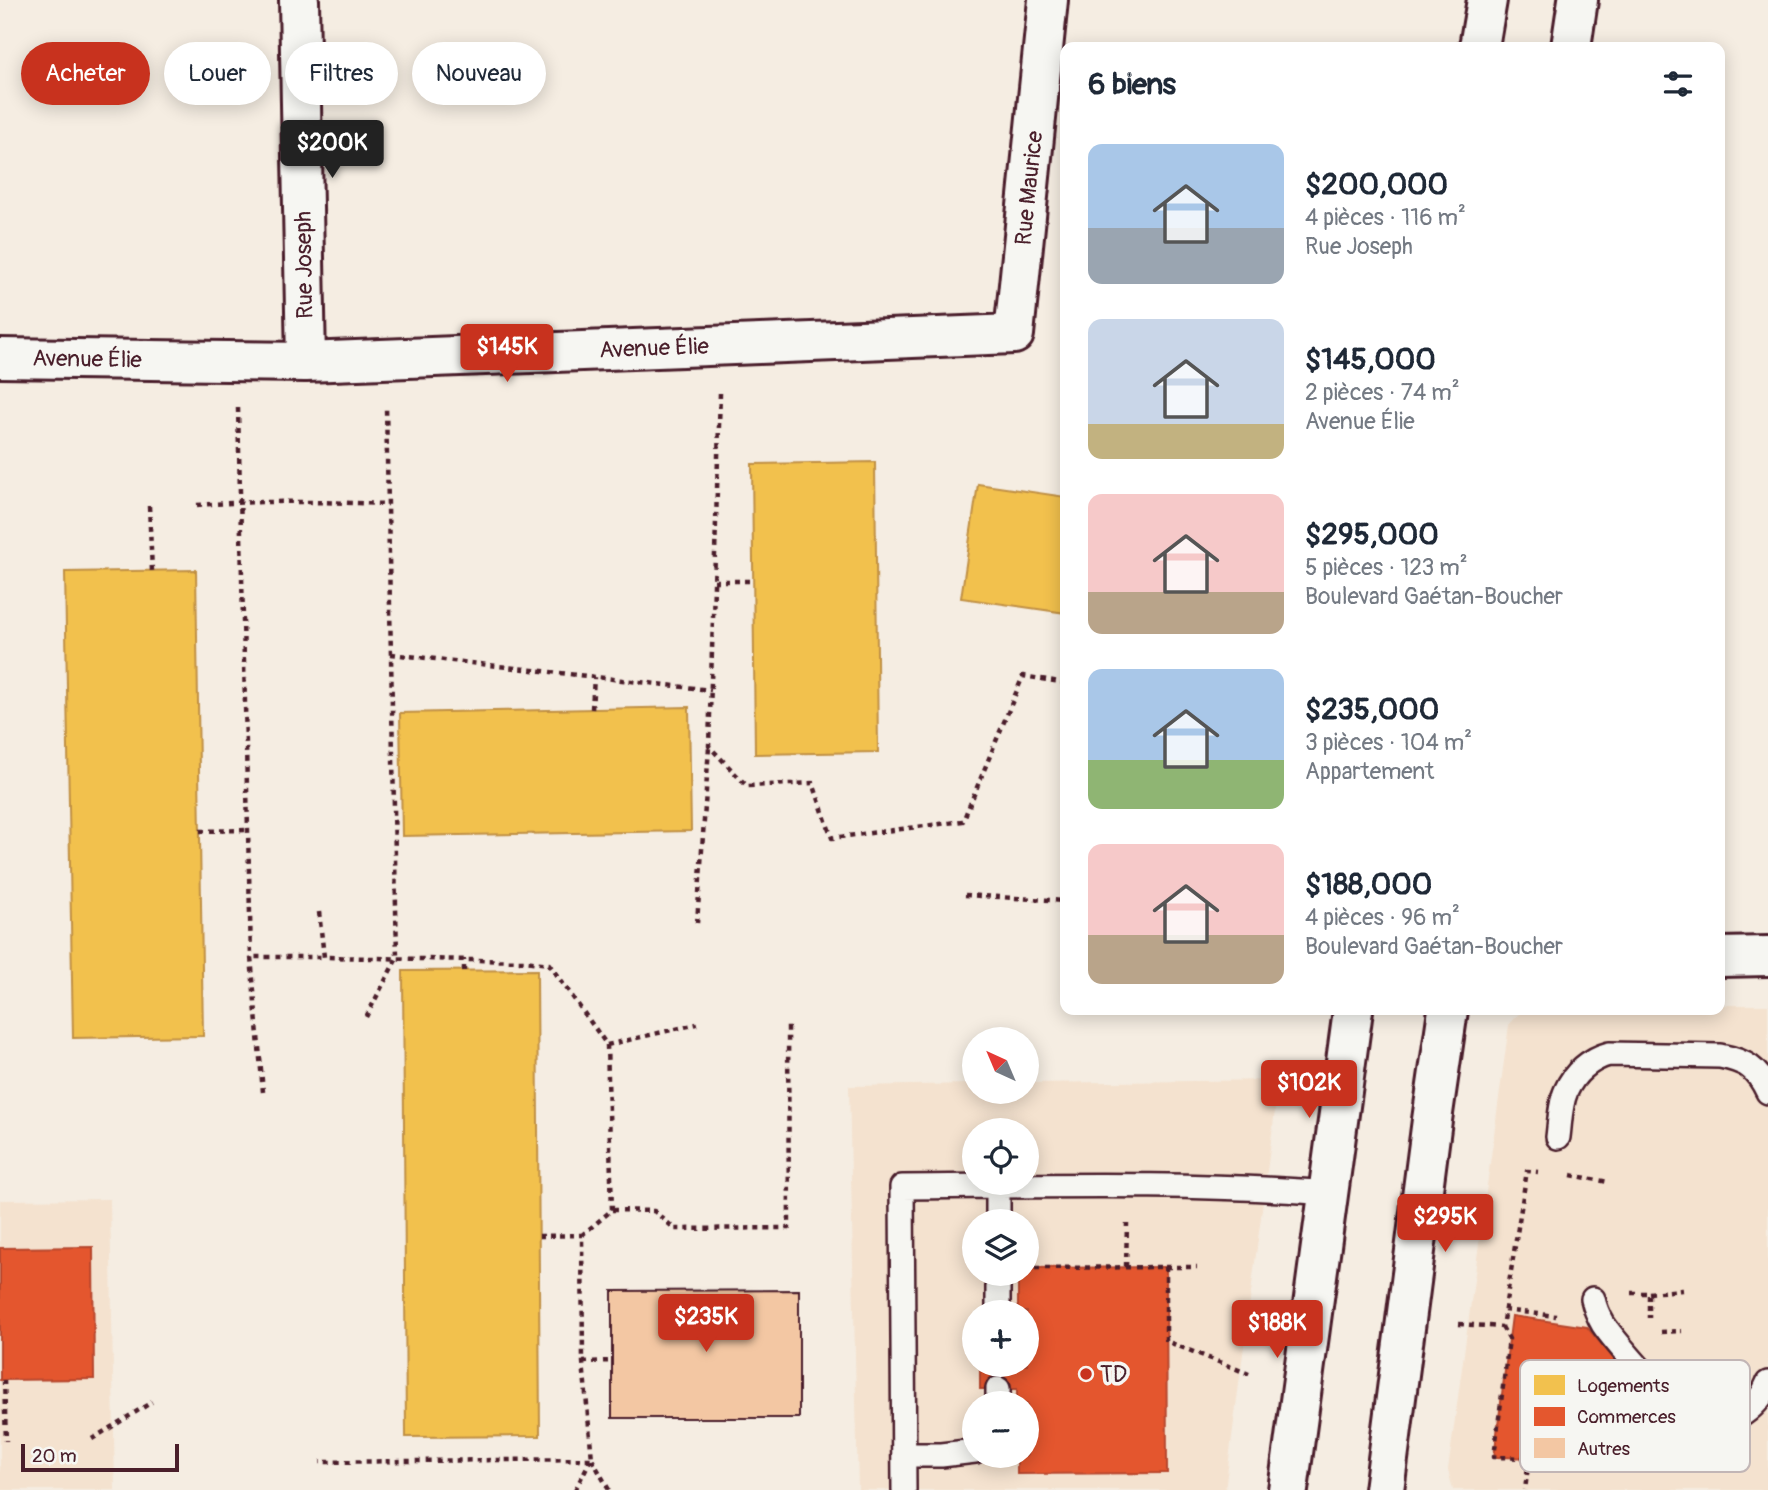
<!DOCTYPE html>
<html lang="fr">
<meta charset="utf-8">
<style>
:root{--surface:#fff;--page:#f6f6f7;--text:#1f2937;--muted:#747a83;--accent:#c8321e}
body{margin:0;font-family:Pangolin,sans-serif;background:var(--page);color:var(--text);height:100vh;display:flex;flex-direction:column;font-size:26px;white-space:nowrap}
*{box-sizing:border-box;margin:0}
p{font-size:23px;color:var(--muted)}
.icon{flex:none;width:38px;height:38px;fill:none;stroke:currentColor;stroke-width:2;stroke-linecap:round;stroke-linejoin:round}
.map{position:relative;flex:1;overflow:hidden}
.side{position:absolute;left:1060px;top:42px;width:665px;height:973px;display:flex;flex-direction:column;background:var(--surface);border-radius:14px;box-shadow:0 4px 18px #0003}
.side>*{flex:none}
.top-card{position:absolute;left:21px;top:42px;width:665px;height:63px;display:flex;gap:14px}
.needle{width:46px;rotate:316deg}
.tools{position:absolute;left:962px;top:1027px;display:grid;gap:14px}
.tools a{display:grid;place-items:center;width:77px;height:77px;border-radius:50%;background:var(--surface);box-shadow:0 4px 18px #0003;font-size:35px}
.scale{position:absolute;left:21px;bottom:18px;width:158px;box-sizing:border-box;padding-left:7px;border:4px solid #4a1f2b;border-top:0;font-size:19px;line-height:24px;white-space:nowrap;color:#4a1f2b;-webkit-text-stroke:5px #f6f6f2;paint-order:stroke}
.price{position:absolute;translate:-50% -60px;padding:0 16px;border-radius:7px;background:var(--accent);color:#fff;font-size:23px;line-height:46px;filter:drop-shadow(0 2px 4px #0008)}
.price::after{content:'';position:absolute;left:50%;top:42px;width:21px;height:16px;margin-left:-10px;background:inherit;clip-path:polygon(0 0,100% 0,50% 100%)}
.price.current{background:#222;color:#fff}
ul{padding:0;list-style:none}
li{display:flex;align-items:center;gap:21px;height:175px;padding:0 28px}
li span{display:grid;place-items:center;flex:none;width:196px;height:140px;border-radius:14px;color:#555}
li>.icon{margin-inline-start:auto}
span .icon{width:84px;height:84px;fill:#fffc;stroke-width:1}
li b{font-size:30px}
h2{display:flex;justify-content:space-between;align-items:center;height:84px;padding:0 28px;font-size:30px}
.pill{padding:0 24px;border-radius:32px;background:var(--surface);box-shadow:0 4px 18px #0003;font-size:24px;line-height:63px}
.pill.current{background:var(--accent);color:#fff}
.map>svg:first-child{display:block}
.built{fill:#f4e2cf;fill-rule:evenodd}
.homes{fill:#f2c14e;stroke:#c09044;stroke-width:2}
.shops{fill:#e4572e;stroke:#b6462d;stroke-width:2}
.building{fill:#f3c7a3;stroke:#4a1f2b;stroke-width:2}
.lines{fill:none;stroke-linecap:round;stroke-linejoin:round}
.lane-casing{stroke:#4a1f2b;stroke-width:28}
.street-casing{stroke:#4a1f2b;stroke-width:44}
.secondary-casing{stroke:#4a1f2b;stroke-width:44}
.path{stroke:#4a1f2b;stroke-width:4.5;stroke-dasharray:5 5;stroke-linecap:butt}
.lane{stroke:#f6f6f2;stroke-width:23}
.street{stroke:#f6f6f2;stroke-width:38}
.secondary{stroke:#f6f6f2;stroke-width:38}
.poi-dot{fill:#c8321e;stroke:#f6f6f2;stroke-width:2.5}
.labels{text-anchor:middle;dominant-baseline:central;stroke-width:7;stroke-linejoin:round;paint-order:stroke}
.street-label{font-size:23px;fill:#4a1f2b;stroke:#f6f6f2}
.poi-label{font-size:23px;fill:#4a1f2b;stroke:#f6f6f2;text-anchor:start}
.key{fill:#f6f6f2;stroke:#c2b6b6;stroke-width:2}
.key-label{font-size:19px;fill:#4a1f2b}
</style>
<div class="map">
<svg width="1768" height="1490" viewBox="0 0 1768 1490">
<rect width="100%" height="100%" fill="#f5ede2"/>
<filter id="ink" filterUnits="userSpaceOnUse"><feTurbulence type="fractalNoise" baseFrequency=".0143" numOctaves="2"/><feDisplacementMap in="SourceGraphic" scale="14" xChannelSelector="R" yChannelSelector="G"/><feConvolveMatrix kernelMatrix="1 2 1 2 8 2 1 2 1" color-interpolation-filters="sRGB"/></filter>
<g filter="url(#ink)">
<path class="built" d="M1720,1005H1768V1490H1453L1448,1470L1509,1025L1514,1018L1524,1010H1720Z
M1279,1080L1225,1490H858L849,1086L975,1084V1092H1027V1083ZM975,1130H1027V1183H975ZM975,1222H1027V1274H975ZM975,1312H1027V1365H975ZM975,1404H1027V1456H975Z
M110,1199L115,1490H0V1200Z"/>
<path class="homes" d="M875,462L878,752L755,754L752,464Z
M978,484L1066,497V613L961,598Z
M196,570L203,1036L73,1038L65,572Z
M689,707L691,831L402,836L400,713Z
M537,970L540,1436L406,1437L403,971Z"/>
<path class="shops" d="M93,1247L94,1379L0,1380V1248Z
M1166,1267L1167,1473L1017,1474V1456H1027V1404H1017V1389H980V1365H1027V1312H1018V1274H1027V1268Z
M1512,1316L1587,1327L1625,1372L1618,1423L1639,1424L1657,1450L1656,1463L1613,1459L1494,1457Z"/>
<path class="building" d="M799,1290V1418H612V1291Z"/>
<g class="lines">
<g class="lane-casing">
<path id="lane" d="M1558,1137C1560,1122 1560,1104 1566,1091C1574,1073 1590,1059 1609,1054L1720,1056C1746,1061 1757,1068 1768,1092
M998,1222V1186
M998,1274V1312
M1593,1299C1595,1308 1599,1317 1603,1324C1613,1339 1681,1418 1694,1423C1723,1433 1758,1410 1768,1383
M998,1404V1389
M904,1455H941L975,1451
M904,1490L902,1187C1044,1186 1187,1182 1329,1193"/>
</g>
<g class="street-casing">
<path id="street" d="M299,0L306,362
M0,358L306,362L1014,334L1048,0
M1720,957L1768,956"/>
</g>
<g class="secondary-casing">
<path id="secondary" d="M1479,47L1487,0
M1571,47L1578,0
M1288,1490L1353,1010
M1384,1490L1432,1120L1448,1010"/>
</g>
<path class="path" d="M720,393L709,746L747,786L813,783L832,838L963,821L1023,676L1066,683
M238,408L251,957
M197,505C261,500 324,502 388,504
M149,506L152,571
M714,581H753
M391,654L711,690
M592,709L594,677
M200,831L248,830
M965,895L1066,901
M319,912L324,957L524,961L549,964L607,1045L612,1210L582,1235L583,1362L592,1459L320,1462
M697,923L709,747
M464,971V959
M366,1017L397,958L386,406
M607,1045L697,1024
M263,1092L251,957H324
M1571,1175L1608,1182
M612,1210L654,1211L675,1229L789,1228L788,1024
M539,1236L582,1235
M1126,1267L1127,1223
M1166,1267H1197
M1035,1268L1166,1267V1341L1249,1374
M1631,1293H1649V1318
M1649,1293L1683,1290
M1504,1310L1556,1316
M1459,1324L1502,1327L1527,1171L1538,1172
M1502,1327L1509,1339L1494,1457L1529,1458L1525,1490
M1661,1332L1682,1331
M583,1362L612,1361
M4,1380L6,1441
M92,1439L152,1402
M592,1459L609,1490
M575,1490L591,1459"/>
<use href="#lane" class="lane"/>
<use href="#street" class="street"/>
<use href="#secondary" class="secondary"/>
</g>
</g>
<circle class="poi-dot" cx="1086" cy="1374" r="7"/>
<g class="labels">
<g class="street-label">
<text transform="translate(1029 188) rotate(-84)">Rue Maurice</text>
<text transform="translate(304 265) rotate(-91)">Rue Joseph</text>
<text transform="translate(654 348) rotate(-2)">Avenue Élie</text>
<text transform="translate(87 359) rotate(1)">Avenue Élie</text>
</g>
<g class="poi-label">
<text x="1100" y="1374">TD</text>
</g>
</g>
<rect x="1520" y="1360" width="230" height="112" rx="10" class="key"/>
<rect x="1534" y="1375" width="31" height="20" fill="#f2c14e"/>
<rect x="1534" y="1407" width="31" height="19" fill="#e4572e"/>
<rect x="1534" y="1438" width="31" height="20" fill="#f3c7a3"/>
<g class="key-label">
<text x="1577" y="1392">Logements</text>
<text x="1577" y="1423">Commerces</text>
<text x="1577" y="1455">Autres</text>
</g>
</svg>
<div class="tools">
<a><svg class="needle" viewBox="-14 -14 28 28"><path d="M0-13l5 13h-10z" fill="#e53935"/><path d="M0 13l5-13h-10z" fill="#747a83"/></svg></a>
<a><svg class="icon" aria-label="locate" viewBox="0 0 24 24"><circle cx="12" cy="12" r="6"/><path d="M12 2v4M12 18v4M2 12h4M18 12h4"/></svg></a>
<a><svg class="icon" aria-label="layers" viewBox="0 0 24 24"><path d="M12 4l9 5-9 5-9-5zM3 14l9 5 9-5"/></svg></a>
<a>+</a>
<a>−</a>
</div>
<div class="scale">20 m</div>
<b class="price current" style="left:332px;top:180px">$200K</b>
<b class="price" style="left:507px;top:384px">$145K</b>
<b class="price" style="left:1309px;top:1120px">$102K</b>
<b class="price" style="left:1445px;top:1254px">$295K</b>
<b class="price" style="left:706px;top:1354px">$235K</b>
<b class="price" style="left:1277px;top:1360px">$188K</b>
<div class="top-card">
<a class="pill current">Acheter</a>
<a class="pill">Louer</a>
<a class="pill">Filtres</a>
<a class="pill">Nouveau</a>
</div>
<section class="side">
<h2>6 biens<svg class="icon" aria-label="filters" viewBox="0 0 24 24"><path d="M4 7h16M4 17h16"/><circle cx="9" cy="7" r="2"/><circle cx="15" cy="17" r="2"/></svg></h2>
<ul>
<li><span style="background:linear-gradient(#a9c7e8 60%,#9aa5b1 0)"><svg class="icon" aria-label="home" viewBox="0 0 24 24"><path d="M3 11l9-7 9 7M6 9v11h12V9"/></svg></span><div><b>$200,000</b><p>4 pièces · 116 m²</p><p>Rue Joseph</p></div></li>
<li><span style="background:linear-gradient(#c9d6e8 75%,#c2b280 0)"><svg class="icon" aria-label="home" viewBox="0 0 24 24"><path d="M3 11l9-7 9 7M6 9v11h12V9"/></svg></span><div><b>$145,000</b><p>2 pièces · 74 m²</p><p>Avenue Élie</p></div></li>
<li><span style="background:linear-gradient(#f6c9c9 70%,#b9a48a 0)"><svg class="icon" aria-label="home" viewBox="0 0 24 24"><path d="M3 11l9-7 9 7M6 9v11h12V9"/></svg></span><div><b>$295,000</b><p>5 pièces · 123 m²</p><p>Boulevard Gaétan-Boucher</p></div></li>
<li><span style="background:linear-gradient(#a9c7e8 65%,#8fb573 0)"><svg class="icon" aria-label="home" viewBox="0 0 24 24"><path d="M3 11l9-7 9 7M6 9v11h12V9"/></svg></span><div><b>$235,000</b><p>3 pièces · 104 m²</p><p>Appartement</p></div></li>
<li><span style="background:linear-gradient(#f6c9c9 65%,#b9a48a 0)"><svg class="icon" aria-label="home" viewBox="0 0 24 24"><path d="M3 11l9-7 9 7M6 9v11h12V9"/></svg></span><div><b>$188,000</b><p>4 pièces · 96 m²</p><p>Boulevard Gaétan-Boucher</p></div></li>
</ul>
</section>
</div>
